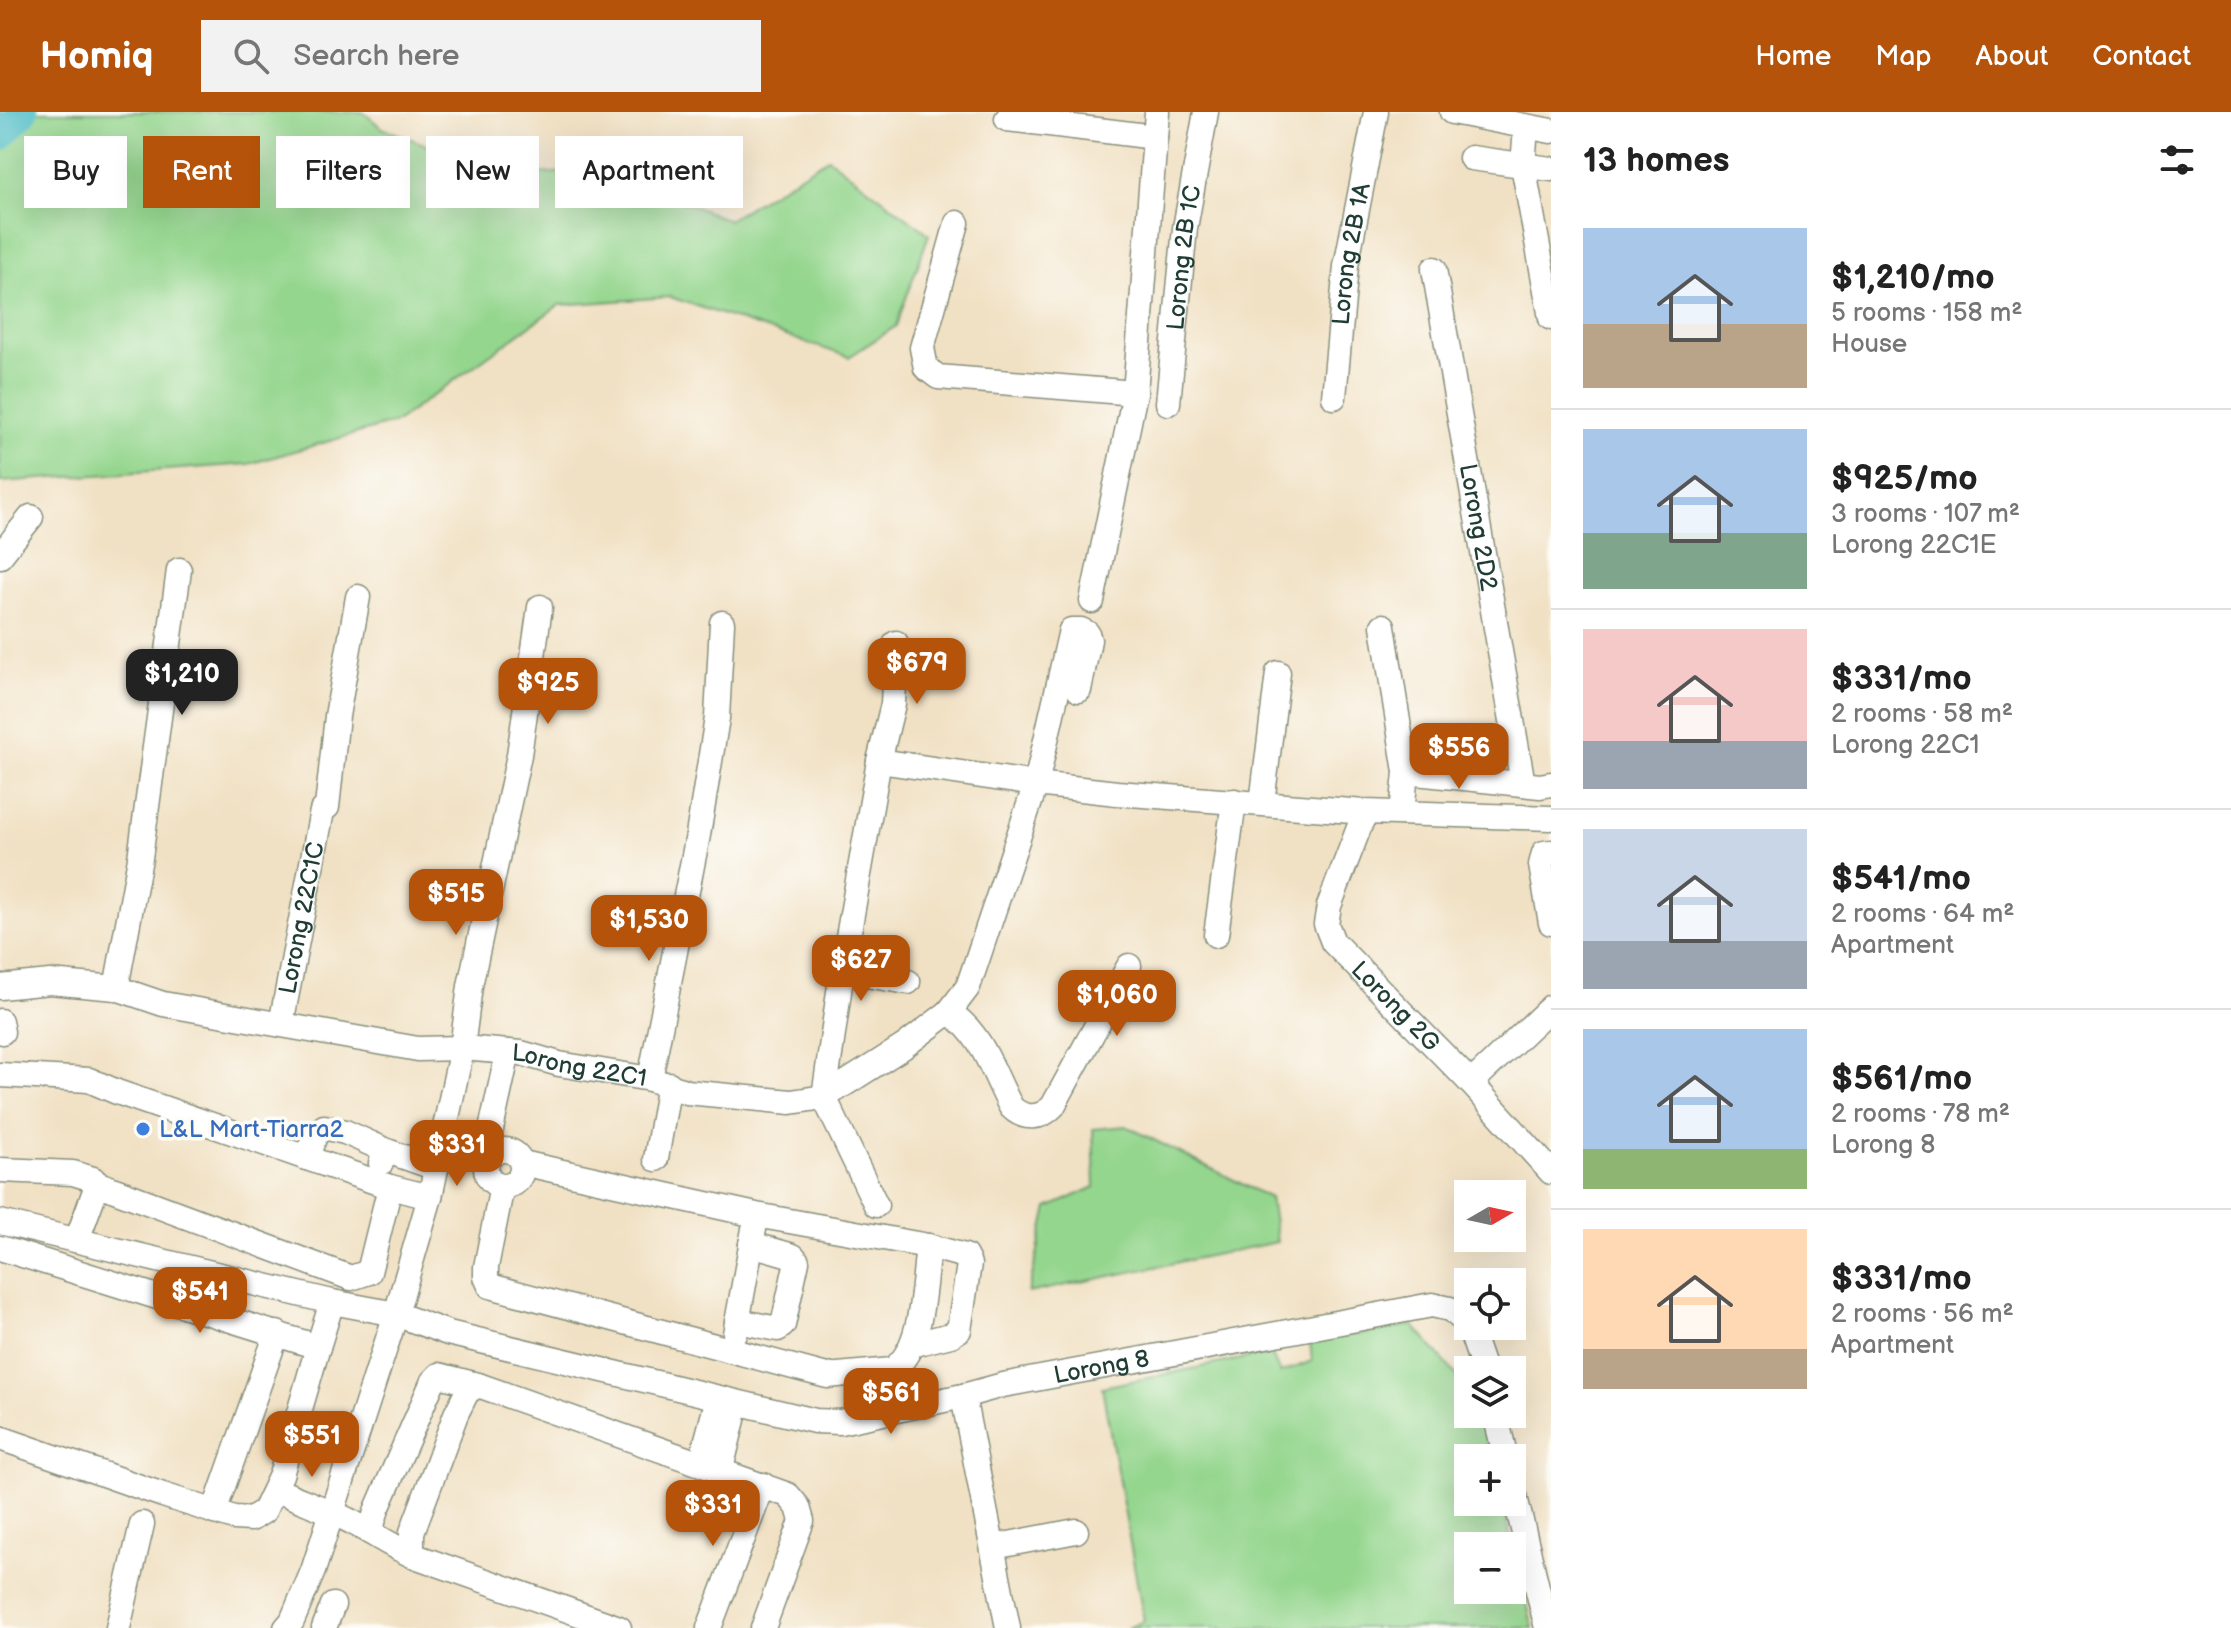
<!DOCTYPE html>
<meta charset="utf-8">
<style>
:root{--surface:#fff;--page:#f2f2f2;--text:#222;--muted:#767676;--line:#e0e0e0;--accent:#b45309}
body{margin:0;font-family:"Balsamiq Sans",sans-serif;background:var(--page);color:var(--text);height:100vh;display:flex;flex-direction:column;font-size:30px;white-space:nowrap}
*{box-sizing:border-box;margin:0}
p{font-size:26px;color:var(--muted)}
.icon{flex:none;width:44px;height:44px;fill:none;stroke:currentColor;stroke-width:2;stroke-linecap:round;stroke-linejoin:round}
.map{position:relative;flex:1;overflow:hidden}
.drawer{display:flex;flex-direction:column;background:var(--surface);width:680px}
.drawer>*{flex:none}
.guide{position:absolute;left:24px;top:24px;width:760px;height:72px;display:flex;gap:16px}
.needle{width:52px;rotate:81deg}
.tools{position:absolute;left:1454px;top:1068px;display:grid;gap:16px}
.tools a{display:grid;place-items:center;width:72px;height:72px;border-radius:0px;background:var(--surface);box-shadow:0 8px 32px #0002;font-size:40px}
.price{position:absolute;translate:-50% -68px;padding:0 18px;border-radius:16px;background:var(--accent);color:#fff;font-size:26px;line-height:52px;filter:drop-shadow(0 2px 4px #0008)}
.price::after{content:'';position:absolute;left:50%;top:48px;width:24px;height:18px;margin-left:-12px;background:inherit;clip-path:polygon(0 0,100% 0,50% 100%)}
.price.current{background:#222;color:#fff}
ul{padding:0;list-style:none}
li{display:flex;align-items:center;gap:24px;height:200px;padding:0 32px}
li+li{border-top:2px solid var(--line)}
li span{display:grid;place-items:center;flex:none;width:224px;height:160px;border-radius:0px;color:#555}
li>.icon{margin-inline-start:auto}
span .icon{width:96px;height:96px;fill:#fffc;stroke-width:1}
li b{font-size:34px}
h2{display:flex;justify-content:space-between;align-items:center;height:96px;padding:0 32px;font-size:34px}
.chip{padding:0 28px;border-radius:0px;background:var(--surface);box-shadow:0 8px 32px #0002;font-size:28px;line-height:72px}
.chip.current{background:var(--accent);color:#fff}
header{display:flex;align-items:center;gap:48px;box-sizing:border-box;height:112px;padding:0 40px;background:var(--accent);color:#fff}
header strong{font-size:38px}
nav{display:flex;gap:44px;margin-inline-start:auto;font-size:28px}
.search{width:560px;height:72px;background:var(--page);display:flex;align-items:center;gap:20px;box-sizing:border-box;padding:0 28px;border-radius:0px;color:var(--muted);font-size:30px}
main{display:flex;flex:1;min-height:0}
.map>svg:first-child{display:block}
.green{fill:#94d68e;stroke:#5a8a61;stroke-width:2;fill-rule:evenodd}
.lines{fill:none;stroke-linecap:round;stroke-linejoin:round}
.river{stroke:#50bec8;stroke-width:30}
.minor-casing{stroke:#888f7c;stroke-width:27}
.minor{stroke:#fff;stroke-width:24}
.shop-dot{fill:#3f7fe0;stroke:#fdfcf7;stroke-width:3}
.labels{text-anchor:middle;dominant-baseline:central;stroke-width:7;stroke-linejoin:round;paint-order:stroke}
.street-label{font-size:24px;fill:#1f3d34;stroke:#fdfcf7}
.shop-label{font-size:24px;fill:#366cbe;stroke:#fdfcf7;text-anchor:start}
</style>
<header>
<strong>Homiq</strong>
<div class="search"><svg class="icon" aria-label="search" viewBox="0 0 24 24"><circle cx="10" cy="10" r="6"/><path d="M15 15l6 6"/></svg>Search here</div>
<nav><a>Home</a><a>Map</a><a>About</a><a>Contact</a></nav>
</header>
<main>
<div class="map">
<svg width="1551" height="1516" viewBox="0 0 1551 1516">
<rect width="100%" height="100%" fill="#fdfcf7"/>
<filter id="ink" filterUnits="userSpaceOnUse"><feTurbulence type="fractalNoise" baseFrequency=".0125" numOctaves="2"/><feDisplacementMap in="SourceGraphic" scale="16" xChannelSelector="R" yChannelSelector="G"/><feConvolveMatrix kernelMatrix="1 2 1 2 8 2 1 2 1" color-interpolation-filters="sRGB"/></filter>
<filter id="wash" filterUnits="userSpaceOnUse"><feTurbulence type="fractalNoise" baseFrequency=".006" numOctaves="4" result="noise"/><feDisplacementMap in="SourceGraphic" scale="32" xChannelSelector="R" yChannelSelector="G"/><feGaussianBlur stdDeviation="1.8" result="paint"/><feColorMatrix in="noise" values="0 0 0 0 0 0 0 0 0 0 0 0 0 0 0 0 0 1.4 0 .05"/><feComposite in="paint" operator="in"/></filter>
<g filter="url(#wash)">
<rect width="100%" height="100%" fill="#f1e1c4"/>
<path class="green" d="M0,0H363L382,16L501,62L554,61L644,51L678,88L728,108L828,46L929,122L896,214L849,245L670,185L559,193L396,310L249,352L0,370Z
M1126,1014L1270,1086L1277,1130L1028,1181L1048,1096L1095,1075L1093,1017Z
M1413,1213L1468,1277V1302H1480L1491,1346H1468V1390H1502L1533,1516H1128L1144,1509L1102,1275L1271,1241L1280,1261L1312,1249L1310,1230ZM1468,1434H1512V1478H1468Z"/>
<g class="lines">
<path class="river" d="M0,24L23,0"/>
</g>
</g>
<g filter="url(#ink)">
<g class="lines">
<g class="minor-casing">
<g id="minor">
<path d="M1452,0L1551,19"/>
<path d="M1007,7L1155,25"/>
<path d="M1526,16L1523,53L1551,206"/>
<path d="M1471,46L1551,57"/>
<path d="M957,111L922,236L926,256L938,265L1135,281L1157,0"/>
<path id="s1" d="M1434,157L1523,672"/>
<path id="s2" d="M1334,285L1346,154L1376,0"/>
<path id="s3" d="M1168,291L1185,116L1206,0"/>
<path d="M0,444L31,405"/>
<path d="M1092,489L1135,281"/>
<path d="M1383,514L1406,660L1402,701"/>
<path d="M879,649L893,592L896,531"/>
<path d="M1406,660L1540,674L1551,672"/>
<path d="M1262,691L1278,561"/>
<path id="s4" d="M1365,700L1329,794L1326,812L1333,830L1471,971L1551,1060"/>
<path d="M1551,740L1544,741L1541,753L1551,811"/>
<path d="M1216,823L1234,689"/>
<path d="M842,859L908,870"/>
<path id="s5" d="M0,875L50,870L116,876L163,892L418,937L462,936L521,941L559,952L650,967L687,980L791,990L824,985L903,935L949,900C983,922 993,961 1011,995C1024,1008 1041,1007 1053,994L1129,854"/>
<path d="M116,876L140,746L179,458"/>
<path d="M949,900L968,875L1036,672L1117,681L1365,700L1551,706"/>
<path d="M0,909L2,920"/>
<path id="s6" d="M281,912L322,699L327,695L337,604L358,485"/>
<path d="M0,963L89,968L117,980L390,1075L430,1085"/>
<path d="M650,967L698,723L717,606L722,511"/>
<path d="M1471,971L1551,895"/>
<path d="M490,1022L508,940"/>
<path d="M441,1033L488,1047"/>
<circle cx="504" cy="1056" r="18"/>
<path d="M306,1046L316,1022L324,1015L345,1020L387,1039"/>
<path d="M656,1047L669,972"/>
<path d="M381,1051L387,1039L436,1056"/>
<path d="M522,1051L756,1103L928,1134L965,1144L969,1152L959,1218L951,1223L914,1232"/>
<path d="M0,1058L73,1061L93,1067L96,1076L77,1128"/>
<path d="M96,1071L351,1166L369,1160L390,1075"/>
<path d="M502,1074L486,1155V1165L490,1174L827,1264L892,1258C924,1237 923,1170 928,1134"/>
<path d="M876,1093L824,985L842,859L879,649L1036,672L1071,518H1081L1087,521L1089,528L1079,578"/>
<path d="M0,1110L332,1190L396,1202L448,1221L815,1309L840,1310L963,1284"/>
<path d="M0,1136L318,1235L281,1363L264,1399L251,1407L234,1406L163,1383L0,1326"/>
<path d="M737,1209L778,1217L783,1213L797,1149L793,1144L751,1132"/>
<path d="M1469,1214L1484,1258"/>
<path d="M735,1222L754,1117"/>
<path d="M318,1235L332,1190"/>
<path d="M1495,1302L1506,1346"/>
<path d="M701,1350L718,1286"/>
<path d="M721,1357L737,1291"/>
<path d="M1512,1372L1547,1516"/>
<path d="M275,1377C298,1388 323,1396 346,1407C369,1418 388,1433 412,1443L619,1516"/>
<path d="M214,1400L277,1221"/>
<path d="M370,1420L377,1397L433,1269L439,1263L478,1273L788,1383L798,1395L802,1409L763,1516"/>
<path d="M993,1435L1076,1419"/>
<path d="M412,1443V1420L456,1302L467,1280L478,1273"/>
<path d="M118,1516L142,1412"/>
<path d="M286,1516L292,1509L313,1459L396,1202L430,1085L462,936L470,874L519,643L540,495"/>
<path d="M324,1516L333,1493"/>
<path d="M709,1516L763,1373"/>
<path id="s7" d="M1008,1516L963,1284L1003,1273L1432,1193L1450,1197L1468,1212"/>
</g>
</g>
<use href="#minor" class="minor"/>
</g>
</g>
<circle class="shop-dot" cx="143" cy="1017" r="8"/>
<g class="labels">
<g class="street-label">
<text stroke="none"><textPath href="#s2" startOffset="144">Lorong 2B 1A</textPath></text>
<text stroke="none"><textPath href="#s3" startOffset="146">Lorong 2B 1C</textPath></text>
<text stroke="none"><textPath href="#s1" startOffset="262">Lorong 2D2</textPath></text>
<text stroke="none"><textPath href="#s6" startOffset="108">Lorong 22C1C</textPath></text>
<text stroke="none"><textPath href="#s4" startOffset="228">Lorong 2G</textPath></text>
<text stroke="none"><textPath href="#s5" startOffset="588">Lorong 22C1</textPath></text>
<text stroke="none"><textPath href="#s7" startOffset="378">Lorong 8</textPath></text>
</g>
<g class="shop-label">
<text x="159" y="1017">L&amp;L Mart-Tiarra2</text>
</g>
</g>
</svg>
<div class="tools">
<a><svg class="needle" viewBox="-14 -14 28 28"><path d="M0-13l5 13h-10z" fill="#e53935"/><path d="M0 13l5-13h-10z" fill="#767676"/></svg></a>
<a><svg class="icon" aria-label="locate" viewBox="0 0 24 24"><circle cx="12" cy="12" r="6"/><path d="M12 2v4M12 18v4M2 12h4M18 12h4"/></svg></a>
<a><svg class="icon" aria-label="layers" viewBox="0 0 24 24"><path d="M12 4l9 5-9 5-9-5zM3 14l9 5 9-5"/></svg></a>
<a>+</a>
<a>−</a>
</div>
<b class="price" style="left:917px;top:594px">$679</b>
<b class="price current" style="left:182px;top:605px">$1,210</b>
<b class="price" style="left:548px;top:614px">$925</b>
<b class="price" style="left:1459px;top:679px">$556</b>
<b class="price" style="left:456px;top:825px">$515</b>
<b class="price" style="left:649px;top:851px">$1,530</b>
<b class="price" style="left:861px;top:891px">$627</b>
<b class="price" style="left:1117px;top:926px">$1,060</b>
<b class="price" style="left:457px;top:1076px">$331</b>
<b class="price" style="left:200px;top:1223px">$541</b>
<b class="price" style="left:891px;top:1324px">$561</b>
<b class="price" style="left:312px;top:1367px">$551</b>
<b class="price" style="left:713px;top:1436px">$331</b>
<div class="guide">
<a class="chip">Buy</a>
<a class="chip current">Rent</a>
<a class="chip">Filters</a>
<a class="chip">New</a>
<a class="chip">Apartment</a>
</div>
</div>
<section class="drawer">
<h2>13 homes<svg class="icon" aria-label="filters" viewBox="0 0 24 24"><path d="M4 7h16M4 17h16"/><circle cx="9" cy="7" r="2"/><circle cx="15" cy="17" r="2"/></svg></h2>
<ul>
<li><span style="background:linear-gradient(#a9c7e8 60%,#b9a48a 0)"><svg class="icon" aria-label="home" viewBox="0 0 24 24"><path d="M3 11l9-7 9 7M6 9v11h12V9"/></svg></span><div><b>$1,210/mo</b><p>5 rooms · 158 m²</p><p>House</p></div></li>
<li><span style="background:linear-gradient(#a9c7e8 65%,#7fa58c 0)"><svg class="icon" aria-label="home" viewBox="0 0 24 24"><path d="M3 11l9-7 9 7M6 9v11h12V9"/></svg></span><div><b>$925/mo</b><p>3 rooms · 107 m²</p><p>Lorong 22C1E</p></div></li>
<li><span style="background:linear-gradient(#f6c9c9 70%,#9aa5b1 0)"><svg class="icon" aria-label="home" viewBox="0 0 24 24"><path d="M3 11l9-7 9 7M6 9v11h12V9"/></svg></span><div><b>$331/mo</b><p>2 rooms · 58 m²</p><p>Lorong 22C1</p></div></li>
<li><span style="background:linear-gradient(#c9d6e8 70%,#9aa5b1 0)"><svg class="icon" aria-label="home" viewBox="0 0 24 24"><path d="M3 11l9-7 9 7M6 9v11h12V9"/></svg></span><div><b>$541/mo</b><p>2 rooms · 64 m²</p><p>Apartment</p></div></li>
<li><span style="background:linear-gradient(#a9c7e8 75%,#8fb573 0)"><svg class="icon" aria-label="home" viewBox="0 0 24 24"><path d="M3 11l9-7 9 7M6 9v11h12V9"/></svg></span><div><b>$561/mo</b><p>2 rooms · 78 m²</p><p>Lorong 8</p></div></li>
<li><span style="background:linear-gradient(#ffd9b3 75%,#b9a48a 0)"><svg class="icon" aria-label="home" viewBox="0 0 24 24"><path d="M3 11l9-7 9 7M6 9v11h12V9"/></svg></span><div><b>$331/mo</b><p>2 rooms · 56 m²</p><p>Apartment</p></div></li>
</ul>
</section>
</main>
